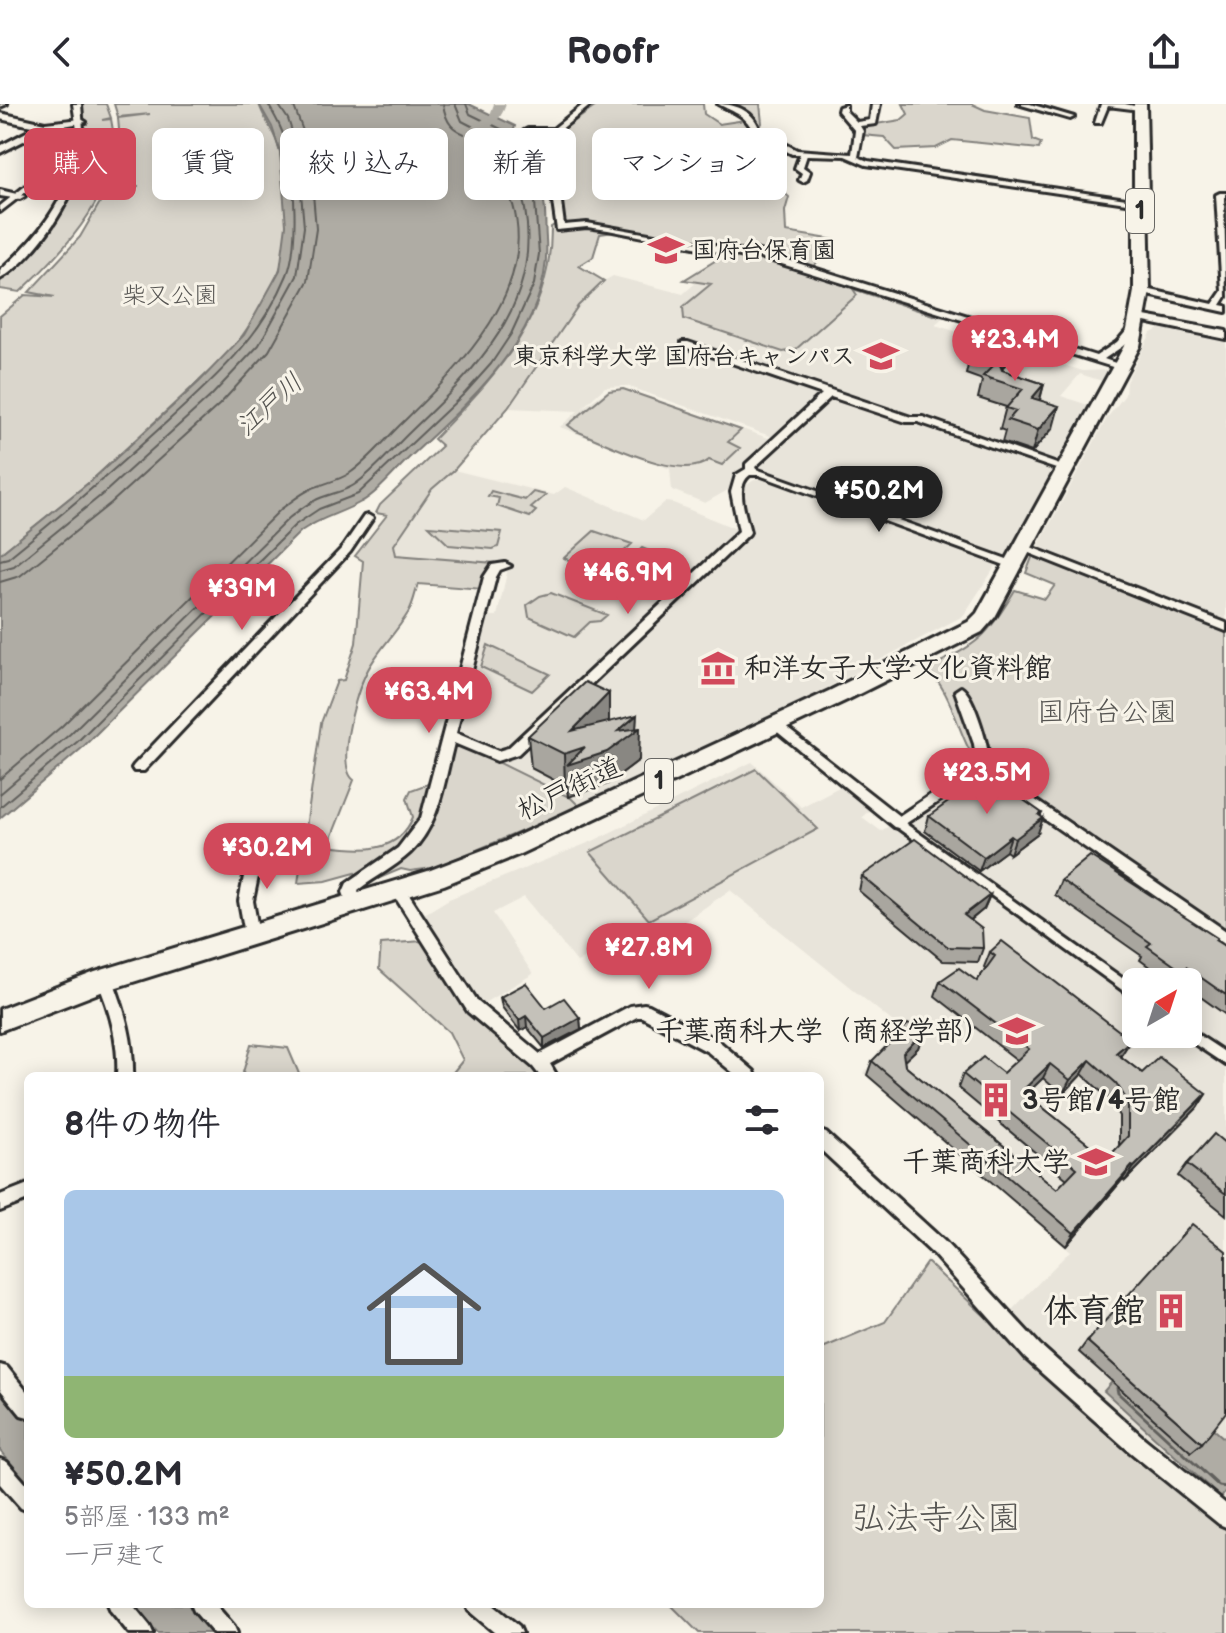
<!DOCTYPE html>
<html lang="ja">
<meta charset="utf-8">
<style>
:root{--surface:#fff;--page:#f2f2f3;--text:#2b2b33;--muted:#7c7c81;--line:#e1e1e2;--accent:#d1495b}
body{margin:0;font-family:"Balsamiq Sans","Klee One",sans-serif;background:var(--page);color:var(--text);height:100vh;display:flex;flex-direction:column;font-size:30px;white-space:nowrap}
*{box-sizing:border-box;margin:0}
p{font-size:26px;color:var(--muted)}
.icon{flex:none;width:44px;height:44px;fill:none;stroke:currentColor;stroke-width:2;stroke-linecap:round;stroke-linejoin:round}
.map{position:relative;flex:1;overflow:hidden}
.sheet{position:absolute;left:24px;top:968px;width:800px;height:536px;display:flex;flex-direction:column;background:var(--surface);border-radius:12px;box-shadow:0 4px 20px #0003}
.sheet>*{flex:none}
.guide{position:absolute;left:24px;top:24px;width:800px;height:72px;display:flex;gap:16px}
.needle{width:52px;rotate:39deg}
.controls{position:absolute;left:1122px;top:864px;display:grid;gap:16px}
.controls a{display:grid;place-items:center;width:80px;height:80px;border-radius:12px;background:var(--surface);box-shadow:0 4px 20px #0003;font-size:40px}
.price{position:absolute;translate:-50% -68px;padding:0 18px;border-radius:28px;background:var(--accent);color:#fff;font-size:26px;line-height:52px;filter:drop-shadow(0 2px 4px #0008)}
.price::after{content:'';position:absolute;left:50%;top:48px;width:24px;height:18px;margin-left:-12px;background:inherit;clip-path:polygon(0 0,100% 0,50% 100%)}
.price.selected{background:#222;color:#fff}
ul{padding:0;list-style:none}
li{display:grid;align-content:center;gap:16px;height:424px;padding:0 40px}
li+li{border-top:2px solid var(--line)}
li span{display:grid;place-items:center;height:248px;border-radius:12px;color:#555}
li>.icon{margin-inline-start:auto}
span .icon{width:144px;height:144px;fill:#fffc;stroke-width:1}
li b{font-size:34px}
h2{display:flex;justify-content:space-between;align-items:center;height:96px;padding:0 40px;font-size:34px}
.chip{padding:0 28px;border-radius:12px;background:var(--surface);box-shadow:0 4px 20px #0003;font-size:28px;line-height:72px}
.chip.selected{background:var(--accent);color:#fff}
header{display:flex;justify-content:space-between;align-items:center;height:104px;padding:0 40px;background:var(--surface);font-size:36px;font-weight:800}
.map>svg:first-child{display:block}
.built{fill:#e8e4da;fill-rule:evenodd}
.green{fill:#dad6cc;stroke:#82807c;stroke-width:2}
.water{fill:#afaca4;stroke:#7a7874;stroke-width:2}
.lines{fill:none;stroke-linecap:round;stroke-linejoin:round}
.shore-far1{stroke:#605f5b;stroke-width:2}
.shore{stroke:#605f5b;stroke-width:3}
.river{fill:#afaca4;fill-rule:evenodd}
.pedestrian-casing{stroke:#2b2b2b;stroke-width:6}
.minor-casing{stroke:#2b2b2b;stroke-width:6}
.tertiary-casing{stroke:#2b2b2b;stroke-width:6}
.primary-casing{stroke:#2b2b2b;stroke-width:6}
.pedestrian{fill:#f7f3e8;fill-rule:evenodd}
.minor{fill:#f7f3e8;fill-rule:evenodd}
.tertiary{fill:#f7f3e8;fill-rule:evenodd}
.primary{fill:#f7f3e8;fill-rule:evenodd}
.wall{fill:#a9a69f;stroke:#2b2b2b;stroke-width:2;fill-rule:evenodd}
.shaded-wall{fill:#898782;stroke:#2b2b2b;stroke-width:2}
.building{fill:#c4c1b9;stroke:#2b2b2b;stroke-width:2;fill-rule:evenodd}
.labels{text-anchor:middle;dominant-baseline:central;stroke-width:6;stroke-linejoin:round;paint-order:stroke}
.far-poi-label{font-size:24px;font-weight:bold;fill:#2b2b2b;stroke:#f7f3e8;text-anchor:start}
.far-park-label{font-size:24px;fill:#575653;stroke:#f7f3e8}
.shield{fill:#f7f3e8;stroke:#686764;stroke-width:2}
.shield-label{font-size:26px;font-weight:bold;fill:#2b2b2b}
.far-water-label{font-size:26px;font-style:italic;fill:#53524f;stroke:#f7f3e8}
.poi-label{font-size:28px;font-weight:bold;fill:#2b2b2b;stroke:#f7f3e8;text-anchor:start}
.park-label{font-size:28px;fill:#575653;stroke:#f7f3e8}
.street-label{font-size:28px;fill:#2b2b2b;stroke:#f7f3e8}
.near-poi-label{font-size:34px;font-weight:bold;fill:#2b2b2b;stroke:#f7f3e8;text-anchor:end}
.near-park-label{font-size:34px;fill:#575653;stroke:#f7f3e8}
</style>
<header><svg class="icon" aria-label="back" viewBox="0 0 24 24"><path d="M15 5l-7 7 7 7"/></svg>Roofr<svg class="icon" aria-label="share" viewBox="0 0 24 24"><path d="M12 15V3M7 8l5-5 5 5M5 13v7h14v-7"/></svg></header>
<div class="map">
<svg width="1226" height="1529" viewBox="0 0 1226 1529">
<rect width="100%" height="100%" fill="#f7f3e8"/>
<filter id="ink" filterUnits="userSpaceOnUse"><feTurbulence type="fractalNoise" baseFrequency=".0125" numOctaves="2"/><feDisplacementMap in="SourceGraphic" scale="16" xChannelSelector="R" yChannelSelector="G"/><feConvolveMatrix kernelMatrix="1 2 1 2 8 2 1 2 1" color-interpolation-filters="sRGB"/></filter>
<g filter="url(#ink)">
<path class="built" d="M725,153L755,154L947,209L935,221L1083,267L1108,266L1102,277L1080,270L1061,292L1088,301L1056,360L920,313L904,312L683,242L821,288L776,334L627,282L605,283L582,304L608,286L623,284L774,336L740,367L733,383L705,399L672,386L670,365L560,323L578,307L508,304L578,202L604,177L613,172L683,190Z
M1165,222L1226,236V519L1037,444L1107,314L1125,291L1126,278L1151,229Z
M830,291L1055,364L1005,452L756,362Z
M454,366L554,391L565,383L644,416L665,398L673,399L741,427L510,646L497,647L453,628L483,512H497L509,460L396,451L394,441L432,385Z
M768,373L988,454L997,460L963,512L760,619L580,703L571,694L501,658L515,652L748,429L740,385L756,375Z
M752,658L801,703L841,682L871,705L862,713L881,727L892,720L908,731L915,726L910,721L913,715L975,671L1226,843V1405L1129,1329L1008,1210L1070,1147L863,969L904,927L730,786L615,866L599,847L577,858L524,793L493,809L533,870L484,899L468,884L421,812L449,795L593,737ZM1136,878H1188V930H1136Z"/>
<path class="green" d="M79,0H106L111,14L102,16L111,15C127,83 64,146 20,188L0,185V175C46,121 101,77 79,0Z
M114,0H259C264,16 275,28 279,45C287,76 292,137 279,167C269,193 246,229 228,250L92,376L0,450V212L25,191L55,193L29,188L80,133L109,83L139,82L111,81L121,47L118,14L150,10L118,13Z
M599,0H703L704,10L719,20L745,16L749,10L731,0H760L762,19L749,44L674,67L721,76C730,67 740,59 753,62L789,93L785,107L786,128L835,136L812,164L961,209L960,215L933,211L853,185L857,191L795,246L783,248L684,215L683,203L711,180L684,176L734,145L618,123L614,128L600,130L593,153L579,162L604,177L578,202L508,304L454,366L432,385L394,441L396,451L494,459L483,485L418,480C415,490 413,501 408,509C394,532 373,551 363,576C354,596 336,663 354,676L328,742C362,747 398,750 413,713L407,694L411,686L444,674L452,640L459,639L571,694L580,703L433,764L410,767L401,765L358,783L355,769L326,777L298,779L321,619L337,577L344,576L356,539L363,457L355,452L387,411L376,409L380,401L442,342L434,335C494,272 552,217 551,123L556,120V85L538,56L542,43L551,34Z
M903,0H972L985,6L1030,14L1033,36L1041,39L1039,45L952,36L936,44L896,46L884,33L862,31L863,22L901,16L908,10Z
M623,285L741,326L728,338L740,344L722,361L709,356C682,379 607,339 576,327L568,321L609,287Z
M491,387L525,396L533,388L546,391L531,404L536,407L530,413L497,402L499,394L488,392Z
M429,422L502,428L498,443L493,445L449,441Z
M594,427L632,440L600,470L564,454Z
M642,444L684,462L668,477L645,467L641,458L633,453Z
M1033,451L1226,527V833L984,668C957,638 957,593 927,565C978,539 985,537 1015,486L1045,495L1055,481L1026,469Z
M551,489L607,511L600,517L590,518L574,533L529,513L527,501L540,492Z
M488,541L550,570L532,587L481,563Z
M756,665L818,725L649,816L590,748Z
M423,837L465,905L539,969L538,972H450L463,956L449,928L379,865L381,840Z
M251,940L288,944L300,972H242Z
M927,1158L1101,1321L1226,1421V1529H699L670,1500H820V1245L885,1218Z"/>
<path class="water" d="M259,0H469L515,22C504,52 538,70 544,98C546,109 545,123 546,134C553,226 470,297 410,353C395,367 378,389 361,398C340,410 323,412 301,427L82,644L0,714V450L92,376L199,278L244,231L280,166L286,121L280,48L272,23Z
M1133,1254L1226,1336V1387L1221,1394L1104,1287Z
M0,1282L28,1315V1379L0,1347Z
M132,1500H189L214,1529H158Z"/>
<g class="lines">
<path class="shore-far1" d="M0,456L8,454C60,412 111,369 160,324C210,279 261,235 287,171C299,142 295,75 287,44C284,28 276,14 268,0
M0,466L14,462L104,389L211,292L259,241L297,172L304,123L297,43L288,15L278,0
M0,478L20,472L111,399L220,300L269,247L308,177L316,125L309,43L293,0
M0,675L62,622L281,405C291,398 300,390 311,385C324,379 338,377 350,369C369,356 383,338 399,322C454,268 539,190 513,101C510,94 487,47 482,42C466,24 448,34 443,0
M0,690L70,630L289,414C297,408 305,401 314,397C326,390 342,389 354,381C375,367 393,344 411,327C476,265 542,202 525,105C522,84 499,58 493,33L462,17L455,0
M0,703L77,638L295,421L319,405L358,390L465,289L491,260L511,230L534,180L539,150L535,98L507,49L503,26L470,10L466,0"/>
<path class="shore" d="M1117,1284L1118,1289L1219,1382L1226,1383"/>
<path class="river" d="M494,0H506C501,17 483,34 465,33V27L490,11Z"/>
<g class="pedestrian-casing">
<path id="pedestrian" d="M899,715L1136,884V896L895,722L894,719Z
M1188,924L1226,949V961L1184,933L1182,930H1188Z"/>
</g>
<g class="minor-casing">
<path id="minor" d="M0,0H7L0,3Z
M73,0H81L84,38L87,40L84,43C82,86 37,154 0,175V167C36,134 66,99 76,49L0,108V102L76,42L77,26Z
M584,0H592L543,40L536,51L561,98L564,121L587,119L750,148L756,146L1096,252L1117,238L1134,218H1140V222L1123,242L1104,255L1127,263L1119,265L756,152L750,154L608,126L587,123L557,126L553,98L528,51L537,37L548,29H528L524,27L528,25H553Z
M718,0C737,0 755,8 760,27L797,46L852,50L855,27L838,7L839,3L846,1V7L857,18L870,16L872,0H880L876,20L860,22L863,27L858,53L868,57L1140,97L1144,99L1140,101L866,61L845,52L807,51L803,63L810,68L807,76L803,78L799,76L802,69L795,64L800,50H792L754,30C747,11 735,9 718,0Z
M1018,0H1030L1074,13L1070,15Z
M1101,0H1125L1144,4L1140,6L1108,2L1101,19H1095Z
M1220,89H1226V93H1224L1226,193L1221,201L1226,202V208L1139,189L1138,187L1142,184L1213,200L1222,187L1216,91Z
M682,238H688L911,313H923L1071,365L1066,368L1062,367L918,318H906L831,293L755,363L756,365L1018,459V463H1010L759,371H750C734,382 746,411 750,428L749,430L518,650L497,657L454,639C444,677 440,721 410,749C394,764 375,773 358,786L360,798L358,802H348L343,788L347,779L398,744L421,714L484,473L492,461L505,459L511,462L500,466L496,473L456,629L498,647L508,644L739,427L731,388L736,371L746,365V360L822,290L682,242Z
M368,411L373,414L350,448L144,667H134L132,664L134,661L342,444L364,412Z
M1023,440L1226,519V527L1019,445V441Z
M961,583C975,591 991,650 990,667L996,669L1226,827V841L988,676L974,674L899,724L894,723L769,621L771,618H779L899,712L967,666L977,665L974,640L955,587Z
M257,738L264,743L253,797L259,830L257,834H247L245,830L239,797L250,743Z
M397,779L402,780L478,898L540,950L630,902L644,900L649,901L720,938L754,967L756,972H737L708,948L642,913H637L550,960L557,972H540L533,963L468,908L392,788L390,784L392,780Z
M105,870L110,872L113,876C125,907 134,938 133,972H117C119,938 110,907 97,876L100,872Z
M820,1027L826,1029L945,1138L1040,1241L1144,1334L1226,1400V1423L1219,1420L1130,1348L1026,1255L933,1150L820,1045Z
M28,1080V1096L0,1107V1091Z
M0,1261L7,1263L28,1289V1313L21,1311L0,1285Z
M0,1355L7,1358L28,1382V1407L21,1404L0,1380Z
M108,1500H132L150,1522L153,1529H129L111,1507Z
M191,1500H215L234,1522L237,1529H213L194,1507Z
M466,1500H492L519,1522L522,1529H495L469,1507Z"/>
</g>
<g class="tertiary-casing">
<path id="tertiary" d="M0,9L45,19L81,15L86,18L47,25L0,49V42L36,23L0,15Z
M0,86L25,92L20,95L0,92Z
M1139,211L1226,227V235L1135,216L1133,214Z"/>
</g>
<g class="primary-casing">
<path id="primary" d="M1134,0H1146L1150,187L1140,242L995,513L982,528L847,596L520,750L444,781L101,888L0,927V905L95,868L428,767L504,738L831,586L968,518L977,509L1124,242L1134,187Z"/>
</g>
<use href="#pedestrian" class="pedestrian"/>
<use href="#minor" class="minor"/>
<use href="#tertiary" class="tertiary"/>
<use href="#primary" class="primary"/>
</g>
<path class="wall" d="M1018,232L1013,253L1001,264L1002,266L1044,280L1040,296L1053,324L1032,348L1002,338L1005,327L1000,325L1006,303L978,294L982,277L980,275L966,270L971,249Z
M609,618L636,624L639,656L607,680L568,693L567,681L565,682L531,664L528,632Z
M929,712L1038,729L1010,750L1006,747L979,767L925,727Z
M862,772L990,791L984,805L971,816L983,844L978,858L943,857L859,787Z
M1061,776L1215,836L1226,843V911L1188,884V878H1170L1140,856L1142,852L1055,791Z
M990,848L1131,936L1120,952L1142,969L1206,990L1197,1004L1125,1077L1123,1075L1066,1142L867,971L872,957L923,929L918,944L904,957L905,962L1057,1085L1067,1075L958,984L963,970L1003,969L1017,956L935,892L940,877H977L986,865L984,863ZM1082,970L1107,993L1119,1012V1042L1107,1055L1026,990L1043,974L1062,991Z
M500,893L546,904L580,914L581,925L544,944L527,923L520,927L502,903Z
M1226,1040V1111L1178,1072L1187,1060Z
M1087,1237L1202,1339L1191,1348L1079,1248Z"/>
<path class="shaded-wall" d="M1018,232L1013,253L992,274L997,253Z
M1044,280L1038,301L1032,294Z
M1059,302L1053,324L1032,348L1038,326Z
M609,589V622L618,627L637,611L636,626L640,624L639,656L607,680L568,693L567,681L565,682L564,650L572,627Z
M1042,709L1038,718L1043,714L1038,729L1010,750L1015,735Z
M1011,732L1006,747L979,767L984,753Z
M990,791L984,805L959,825L964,811Z
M526,912L527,923L520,927L519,916Z
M580,914L581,925L544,944V934Z
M923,929L918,944L898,963L903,949Z
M1131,936L1122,950L1108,964L1116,949Z
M1090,956L1082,970L1062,991L1070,976Z
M1050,960L1043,974L1015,1001L1022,987Z
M1206,990L1197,1004L1125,1077L1134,1063Z
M1132,1062L1123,1075L1066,1142L1074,1129Z"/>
<path class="building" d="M995,225L1018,232L997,253L1002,266L1044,280L1032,294L1059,302L1038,326L1008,316L1016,307L1006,304L1023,285L983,272L994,261L985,253L971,249Z
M585,578L609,589L572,627L637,611L618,627L640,624L607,648L567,661L585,643L564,650L528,632Z
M987,670L1042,709L1039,711L1043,714L1015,735L1011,732L984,753L929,712Z
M915,735L990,791L964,811L982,825L983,844L948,843L862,772Z
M1090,752L1217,834L1215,836L1226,843V891L1186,863L1182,867L1147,842L1151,839L1061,776Z
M1002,837L1131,936L1116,949L1142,969L1159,953L1206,990L1134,1063L1132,1062L1074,1129L872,957L908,920L923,929L903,949L905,962L1057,1085L1077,1064L963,970L983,953L1003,969L1029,945L940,877L959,864L977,877L995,852L990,848ZM1090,956L1116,979L1128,998V1032L1107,1055L1022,987L1050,960L1070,976Z
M526,879L546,904L564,894L580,914L544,934L526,912L519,916L500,893Z
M1214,1030L1226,1040V1090L1187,1060Z
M1192,1120L1226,1147V1308L1202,1339L1087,1237Z"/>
</g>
<defs>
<g id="school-bare" transform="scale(2.76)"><path d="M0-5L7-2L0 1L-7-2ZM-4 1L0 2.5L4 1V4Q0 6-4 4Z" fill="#d1495b" stroke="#f7f3e8" stroke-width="2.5" paint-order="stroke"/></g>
<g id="university-bare" transform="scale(2.76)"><path d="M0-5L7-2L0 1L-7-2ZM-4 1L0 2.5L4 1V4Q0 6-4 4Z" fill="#d1495b" stroke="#f7f3e8" stroke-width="2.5" paint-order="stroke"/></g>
<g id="museum-bare" transform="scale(2.76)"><path d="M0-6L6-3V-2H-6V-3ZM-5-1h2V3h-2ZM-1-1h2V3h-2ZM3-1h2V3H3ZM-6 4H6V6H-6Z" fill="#d1495b" stroke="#f7f3e8" stroke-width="2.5" paint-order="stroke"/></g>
<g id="building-bare" transform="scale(2.76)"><path d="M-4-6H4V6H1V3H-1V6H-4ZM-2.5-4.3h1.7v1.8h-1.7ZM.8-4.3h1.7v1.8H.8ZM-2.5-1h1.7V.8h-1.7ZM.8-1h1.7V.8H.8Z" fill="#d1495b" stroke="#f7f3e8" stroke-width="2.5" paint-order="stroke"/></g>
</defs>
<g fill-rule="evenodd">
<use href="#school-bare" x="666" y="146"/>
<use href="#university-bare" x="881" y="252"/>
<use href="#museum-bare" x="718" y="564"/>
<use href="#university-bare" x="1017" y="927"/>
<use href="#building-bare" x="996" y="996"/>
<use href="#university-bare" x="1096" y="1058"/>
<use href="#building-bare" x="1171" y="1207"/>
</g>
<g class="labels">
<g class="far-poi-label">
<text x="692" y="146">国府台保育園</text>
<text x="855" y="252" text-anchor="end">東京科学大学 国府台キャンパス</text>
</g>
<g class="far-park-label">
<text x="170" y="191">柴又公園</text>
</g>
<g class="shield">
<rect x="1126" y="85" width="28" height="44" rx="6"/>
<rect x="645" y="655" width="28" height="44" rx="6"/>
</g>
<g class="shield-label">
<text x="1140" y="107">1</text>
<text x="659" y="677">1</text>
</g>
<g class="far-water-label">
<text transform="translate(270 301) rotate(-42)">江戸川</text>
</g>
<g class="poi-label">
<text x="744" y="564">和洋女子大学文化資料館</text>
<text x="991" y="927" text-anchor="end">千葉商科大学（商経学部）</text>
<text x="1022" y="996">3号館/4号館</text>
<text x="1070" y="1058" text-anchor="end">千葉商科大学</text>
</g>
<g class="park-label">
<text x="1107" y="608">国府台公園</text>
</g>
<g class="street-label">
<text transform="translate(570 685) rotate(-25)">松戸街道</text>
</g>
<g class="near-poi-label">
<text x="1145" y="1207">体育館</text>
</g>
<g class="near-park-label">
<text x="936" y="1414">弘法寺公園</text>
</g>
</g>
</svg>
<div class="controls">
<a><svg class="needle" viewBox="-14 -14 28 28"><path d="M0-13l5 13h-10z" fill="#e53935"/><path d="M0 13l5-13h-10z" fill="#7c7c81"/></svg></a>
</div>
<b class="price" style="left:1015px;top:279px">¥23.4M</b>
<b class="price selected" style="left:879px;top:430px">¥50.2M</b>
<b class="price" style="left:628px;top:512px">¥46.9M</b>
<b class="price" style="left:242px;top:528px">¥39M</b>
<b class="price" style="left:429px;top:631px">¥63.4M</b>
<b class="price" style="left:987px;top:712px">¥23.5M</b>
<b class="price" style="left:267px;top:787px">¥30.2M</b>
<b class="price" style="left:649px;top:887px">¥27.8M</b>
<div class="guide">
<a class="chip selected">購入</a>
<a class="chip">賃貸</a>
<a class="chip">絞り込み</a>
<a class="chip">新着</a>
<a class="chip">マンション</a>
</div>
<section class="sheet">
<h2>8件の物件<svg class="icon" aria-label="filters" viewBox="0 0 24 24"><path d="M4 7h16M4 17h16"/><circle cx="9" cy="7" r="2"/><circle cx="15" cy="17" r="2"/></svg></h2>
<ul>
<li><span style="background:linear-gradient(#a9c7e8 75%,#8fb573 0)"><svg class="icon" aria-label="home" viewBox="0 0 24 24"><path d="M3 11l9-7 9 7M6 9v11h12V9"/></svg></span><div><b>¥50.2M</b><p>5部屋 · 133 m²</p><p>一戸建て</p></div></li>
</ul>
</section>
</div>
